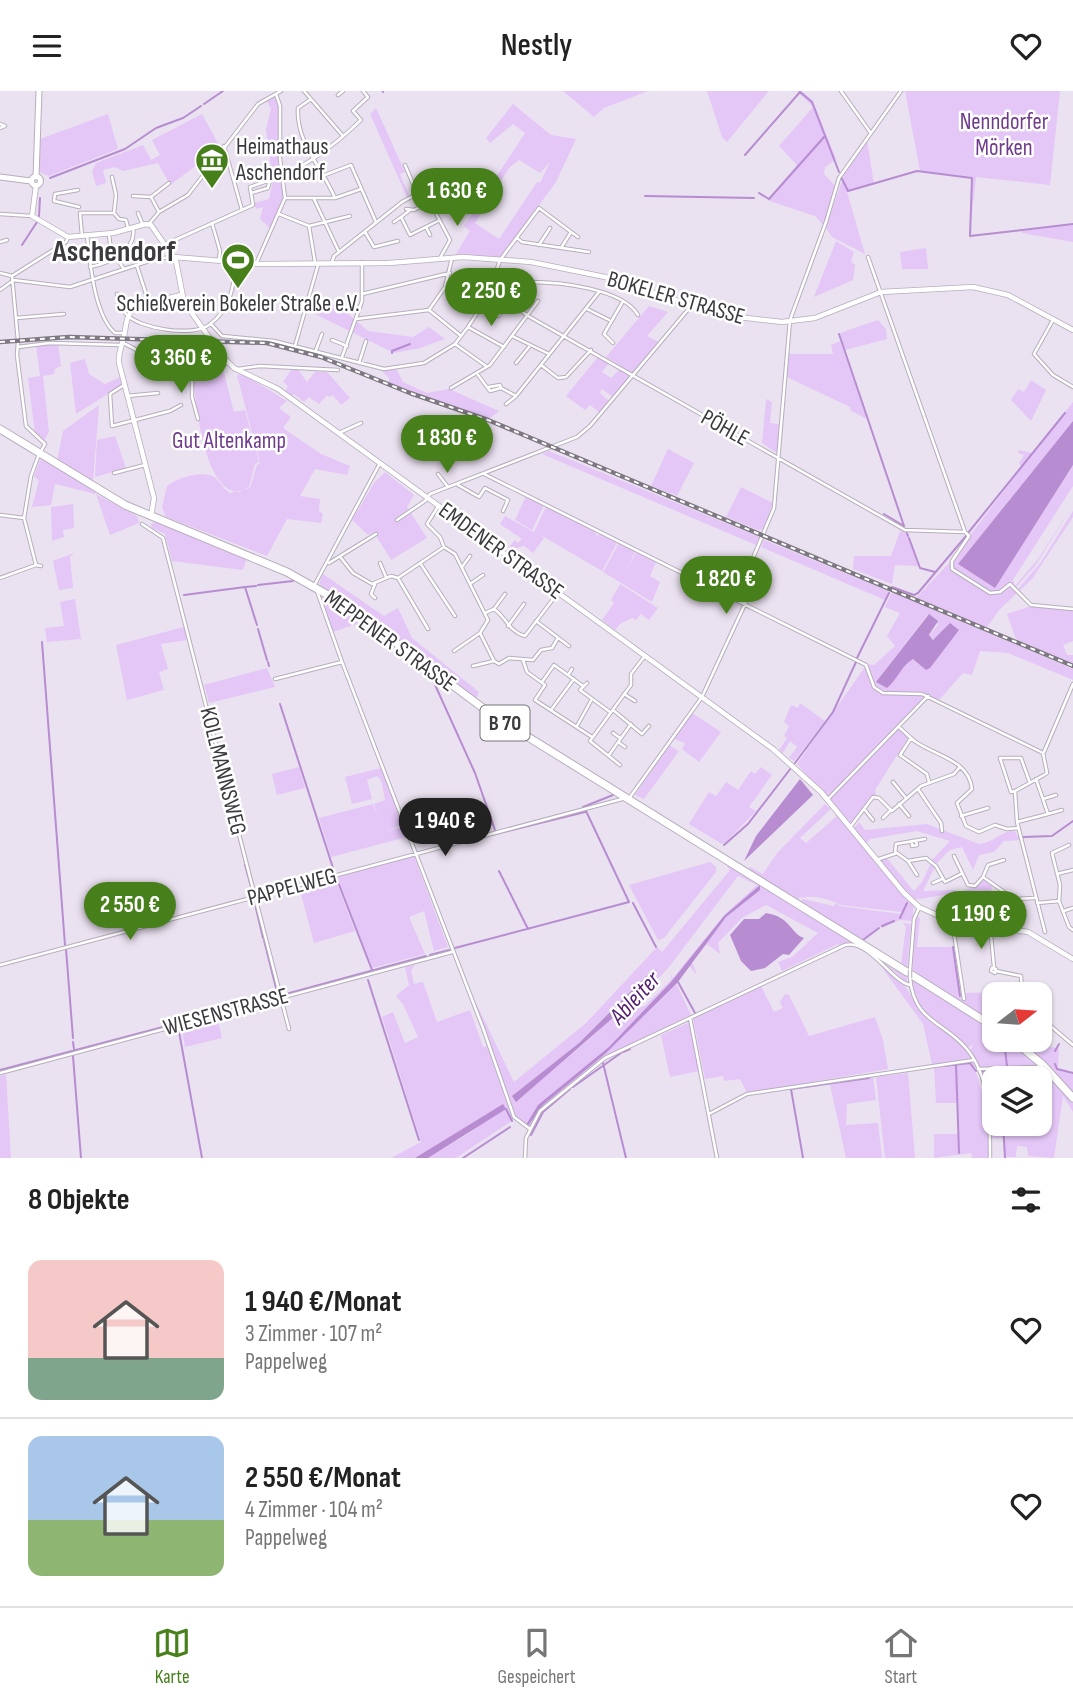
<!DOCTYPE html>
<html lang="de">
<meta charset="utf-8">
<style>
:root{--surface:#fff;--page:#f6f6f6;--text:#222;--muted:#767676;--line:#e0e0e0;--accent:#47801b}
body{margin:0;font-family:"Sofia Sans Condensed",sans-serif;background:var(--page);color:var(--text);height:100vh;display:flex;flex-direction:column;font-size:26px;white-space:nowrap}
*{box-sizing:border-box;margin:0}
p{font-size:23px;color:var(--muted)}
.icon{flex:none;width:38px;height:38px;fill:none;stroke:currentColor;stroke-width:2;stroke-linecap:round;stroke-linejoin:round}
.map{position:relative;height:1067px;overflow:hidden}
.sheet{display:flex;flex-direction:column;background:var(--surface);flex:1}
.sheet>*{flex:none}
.needle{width:46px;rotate:73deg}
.buttons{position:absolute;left:982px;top:891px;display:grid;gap:14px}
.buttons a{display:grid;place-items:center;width:70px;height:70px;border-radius:14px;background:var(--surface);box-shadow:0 2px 5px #0004;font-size:35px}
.price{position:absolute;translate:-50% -60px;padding:0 16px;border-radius:24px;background:var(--accent);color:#fff;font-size:23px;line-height:46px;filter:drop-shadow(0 2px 4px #0008)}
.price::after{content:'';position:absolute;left:50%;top:42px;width:21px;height:16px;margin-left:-10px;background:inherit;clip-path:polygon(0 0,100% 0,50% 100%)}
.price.on{background:#222;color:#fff}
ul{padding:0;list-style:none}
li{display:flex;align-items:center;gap:21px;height:175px;padding:0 28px}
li+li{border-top:2px solid var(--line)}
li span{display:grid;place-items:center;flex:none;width:196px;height:140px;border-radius:14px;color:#555}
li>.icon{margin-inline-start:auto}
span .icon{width:84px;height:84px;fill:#fffc;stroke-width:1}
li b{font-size:30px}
h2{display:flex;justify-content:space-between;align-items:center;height:84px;padding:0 28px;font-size:30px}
header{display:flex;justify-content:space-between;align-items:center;height:91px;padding:0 28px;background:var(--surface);font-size:32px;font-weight:600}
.tab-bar{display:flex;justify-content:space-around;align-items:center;height:98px;border-top:2px solid var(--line);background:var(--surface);font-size:19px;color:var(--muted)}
.tab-bar a{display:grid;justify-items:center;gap:4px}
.tab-bar .on{color:var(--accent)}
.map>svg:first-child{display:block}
.green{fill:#e4c6f7;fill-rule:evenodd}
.water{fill:#b78cd1}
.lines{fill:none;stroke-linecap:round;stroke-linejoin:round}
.stream{stroke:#b78cd1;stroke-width:2}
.minor-casing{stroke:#b7aebc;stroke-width:4.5}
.tertiary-casing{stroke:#b7aebc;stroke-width:6}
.secondary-casing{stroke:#b7aebc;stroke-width:7}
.primary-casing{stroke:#b7aebc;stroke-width:9}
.minor{stroke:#fff;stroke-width:2.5}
.tertiary{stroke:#fff;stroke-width:4.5}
.secondary{stroke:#fff;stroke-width:5}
.primary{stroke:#fff;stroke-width:7}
.rail-casing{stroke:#7d7881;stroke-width:4.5}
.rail{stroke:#fff;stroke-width:2;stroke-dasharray:5;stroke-linecap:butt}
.minor-bridge-casing{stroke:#b7aebc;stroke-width:4.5;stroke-linecap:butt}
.minor-bridge{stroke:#fff;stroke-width:2.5}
.labels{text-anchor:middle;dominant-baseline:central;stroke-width:5;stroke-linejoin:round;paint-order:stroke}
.shield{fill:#fff;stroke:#767479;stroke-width:2}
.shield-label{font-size:21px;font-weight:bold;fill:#3c393f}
.park-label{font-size:23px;fill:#703b8d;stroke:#fff}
.poi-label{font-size:23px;fill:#3c393f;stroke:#fff;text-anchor:start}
.street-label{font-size:23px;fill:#3c393f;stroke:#fff}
.water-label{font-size:24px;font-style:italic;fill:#531c6d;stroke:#fff}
.district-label{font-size:30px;font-weight:bold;fill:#3c393f;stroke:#fff}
</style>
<header><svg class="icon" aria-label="menu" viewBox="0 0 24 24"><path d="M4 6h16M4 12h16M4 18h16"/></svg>Nestly<svg class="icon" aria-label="heart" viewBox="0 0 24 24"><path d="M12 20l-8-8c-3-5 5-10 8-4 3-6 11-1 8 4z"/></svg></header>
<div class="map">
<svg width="1073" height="1067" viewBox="0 0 1073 1067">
<rect width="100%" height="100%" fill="#ebe2f1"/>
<path class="green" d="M41,0L40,48L108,23L118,58L49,85L39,81Z
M563,0H648L604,17L594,26Z
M707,0H769L727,51L722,46Z
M797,0H802L813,10L836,68L825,76L824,83L835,95L824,135L815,125L767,109L797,74L779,55L813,16Z
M901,0H904L867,49L874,93L847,101L865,163L832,146L826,137L848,72Z
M905,0H1060L1050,94L976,86L969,149L972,86L920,80Z
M276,6L279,15L278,57L284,106L272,139L260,128L263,116L256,118L254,112L269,108L273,90L266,38L271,18L267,10Z
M513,13L551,44L576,48L556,91L500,167L454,166L470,140L464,135L525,42L513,33L490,52L486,47ZM519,69L540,82L550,71L540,92L537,91L499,148L475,132L509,77Z
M376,17L405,81L400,83L409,104L407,106L370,23Z
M202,23L220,56L204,82L197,74L170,94L158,72L123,80L115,76L103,79L106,92L96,95L92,80L96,72L143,54L151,69L160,64L152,49Z
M1073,134V151L1022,142V140Z
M836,150L854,161L851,170L855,174L853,189L814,206Z
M926,157L928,178H902L900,161Z
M313,204L339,215L368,240L413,246L429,236L445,248L420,257L394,262L309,220Z
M649,215L668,221L647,245L659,251L632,282L606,266Z
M878,229L886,238L887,248L845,259L840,242Z
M840,250L867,328L851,320L850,316L787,286L789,263H833L831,254Z
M58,253L61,275L55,278L54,283L43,285L49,341L44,350L35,343L28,287L40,285L36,254Z
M598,266L609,272L602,281L611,287L620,278L630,285L613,306L602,298L600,302L609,310L600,322L590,314L585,319L566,305Z
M85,268L89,283L105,293L120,286L122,294L76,323L70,272Z
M222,275L234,321L245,319L259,371L255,373L249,396L238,401C203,399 194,305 193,277Z
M292,278H298L307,291L315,281H327L350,307L341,314L333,304L329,306L327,304L319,313L309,306L304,311L294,303L292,305L285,301L288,295L283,291Z
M381,279H397L403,291L427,302L449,298L499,320L489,328L389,292V287Z
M243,283L287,310L279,317L291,326L283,337L321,363L350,375L347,384L315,378L300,405L320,408L319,420L323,423L321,432L287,428L267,465L166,426L162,416L167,395C178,386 204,379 214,386C220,390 223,398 230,402L250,397L257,374L260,372L237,284Z
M1031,289L1046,299L1031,330L1011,309L1018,298L1024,301Z
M766,308L772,311L770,332L779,333L777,362L762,352Z
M1073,311V330L958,473L995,496L1073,374V395L1013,489L1015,495L1038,468L1073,414L1035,475L1016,496L1018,498L1041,471L1073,420V426L1032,488L1000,518L987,536L997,541L916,507L950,471L1022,376L1019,372L1024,364L1018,362L1019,359L1032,362Z
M99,314L93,391L57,370L63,340Z
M115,345L126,377L95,386L97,349Z
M668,358L694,372L677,405L651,395Z
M549,360L760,446L756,454L542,363Z
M40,369H45L96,401L95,403L55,393L51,414L32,416L39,389L34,386Z
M385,381L414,404L407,416L427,447L391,469L374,441L368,444L352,429L374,392Z
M741,396L773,412L764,438L758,439L726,426Z
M96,403L137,425L139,432L110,444Z
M526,405L544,414L532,439L515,429Z
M73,413L74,437L63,439L64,446L52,450L51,416Z
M546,416L594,440L597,445L600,443L617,452L602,480L539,443L544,447L533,462L524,455L506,460L515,449L518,452L522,448L500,433L505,425L534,441Z
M155,431L247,466L243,479L172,470L165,443L152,437L151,433Z
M900,440L907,442L918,475L895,474L892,493L853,478L854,465H891Z
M763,449H764L889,500L885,509L761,456Z
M619,452L635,460L626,481L636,461L656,471L650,485L660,491L652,511L603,481Z
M74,462L70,466L73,497L59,499L53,470Z
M323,483L384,525L398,517L412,547L479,601L476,608L368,526L319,493Z
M620,493L658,517L649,529L641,523L636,529L632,527L620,533L615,539L602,529L614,512L611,509Z
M892,501L1073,578V589L1008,562L980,560L972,584L963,582L939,609L925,604L898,637L908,647L875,699L876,704L850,733L797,673L867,573L874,574L895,555L887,545L900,522L885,516ZM928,523L938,534L929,545L935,549L926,578L913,568L876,591Z
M75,508L81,548L47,551L45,537L64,535L60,511Z
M328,509L359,532L333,541L324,512Z
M1031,515L1073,519V550L1063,554L1067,564H1073V574L1016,548L1007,523Z
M184,536L187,549L161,553L168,578L159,581L164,599L127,609L116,554Z
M267,577L275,596L209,612L204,594Z
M800,612L825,630L794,670L789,667L797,656L790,650L783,662L779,659L787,647L784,645L789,635L784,631L791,614L798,617Z
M692,622L721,641L699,671L682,658L685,652L674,648Z
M669,654L679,660L644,708L635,704Z
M299,676L305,697L277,704L272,683Z
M761,676L772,684L749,716L756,720L727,750L722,753L689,733L709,701L716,705L726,691L738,699L751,680L755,683Z
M381,677L402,733L386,741L403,735L407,746L331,766L319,727L373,713L378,728L374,713L385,709L381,689L377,685L367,689L372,708L352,713L345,686Z
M825,713L831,718L800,747L806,752L838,724L914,815L912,830L900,829L882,837L880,835L864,849L901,873L906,836L903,832L911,833L907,880L799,812L803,808L834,815L835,812L840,815L900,823L902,821L840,814C830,808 816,805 804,806L810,808L800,806L797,810L747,779L750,776L763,783L777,762Z
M859,731L865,739L927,733L979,753C992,752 1001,741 1014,739L1020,749L1004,750L994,761L979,764L973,779L962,756L950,759L936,773L931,770L950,750L917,740L870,748L866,753L854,737Z
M414,765L448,856L434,860L424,820L409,826L425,863L372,877L336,785Z
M885,765L914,800L922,791L931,772L935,776L923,800L956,799V802L913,809L881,770Z
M724,770L907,883V892L886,873L850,852L840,856L838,853L782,880L778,871L792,866L818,842L766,814L742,827L718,852L720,863L707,853L692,871L697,884L689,875L676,892L691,924C640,949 560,985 530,1036L516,1029L474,915L477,914L514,991L586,932L657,856L662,861L730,779ZM738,785L757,794L725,823L673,887L670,883L672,888L644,916L637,910L669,876ZM650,880L654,881C610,933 570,969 512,1005L579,952Z
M710,771L716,776V781L664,847L658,849L629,794Z
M334,785L355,840L314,852L299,796Z
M984,788L992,795L989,815L973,813L968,829L971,812L965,811L964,799L976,796Z
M916,825L920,827L917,856H954L961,908H965L962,902L999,901L994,903V934L912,882Z
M878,871C908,885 910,914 932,932C946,943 967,951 971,969L932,973L923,933Z
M415,874L411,879L414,893L423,891L437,931L470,919L483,956L487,955L513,1029L456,1067H428L471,1041L503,1013L415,1067H391L421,1051L382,926L393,921L405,952L418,946L403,913L396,905L409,894L405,876Z
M912,886L994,937V948L1011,949L1033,967L1073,1011V1021L1063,1005L1054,1067L1028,1065L1027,1056L1017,1055L1016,1066H1005V1047H991L990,1013L994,1017V1032H1040V987L991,988L993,1000L987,1002L988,1009L979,977L970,960L973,953L968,957C943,934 914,923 912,886Z
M761,895L774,921L783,917L780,911L785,903L789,904L809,945L875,926L883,949L888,978L747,1002L740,988L724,990L723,985L705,988L693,928Z
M217,925L222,947L185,956L181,935Z
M690,931L699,980L670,986L661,944Z
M1040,948L1048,955L1059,958L1058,977L1073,981V1003L1015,949H1027L1032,952Z
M973,971L988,1021L989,1067H972L971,1062L934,1067V1043H958L957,1012H936L934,975Z
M908,982L915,1067H885L876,986Z
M6,983L11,1067H0V985Z
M873,986L876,1009L847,1013L846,1034L878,1032L882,1067H846L830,994Z"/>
<path class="water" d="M1073,330V374L995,497L958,473Z
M929,523L938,530L929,544L933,549L950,532L959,539L930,577L926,579L913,568C901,575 897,589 887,597L876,591Z
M800,688L813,704L744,770L756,745Z
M760,794V799L726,826L678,891L605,963L543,1014L528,1035L526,1034L538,1014L609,956L671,891L724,825Z
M766,822C791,826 790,842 804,847L789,864L783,863L765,877L751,880L741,870L730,844L744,828H759Z
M657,879L615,925L516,1011L512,1005L579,952L651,880Z
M503,1013L506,1018L436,1062L428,1067H415Z"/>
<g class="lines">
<path class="stream" d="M383,0V1
M204,13L223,0
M745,64L800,1L812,11L839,81
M841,86L848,100L917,80L972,87L970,145L1073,133
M50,87L125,58L156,37L183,27L201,15
M759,102L769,108L825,45
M645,105L754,107
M39,125L40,107
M22,154L37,131
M839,243L904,435
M392,260L410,253
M392,262V261
M884,423L904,435
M907,442L908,445
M968,442L1065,322
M909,447L920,477L935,481
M258,494L293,490
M256,495L245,496L257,534
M892,496L914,504L918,502L966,445
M184,504L245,496
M258,538L267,569
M42,551L65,854
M857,567L889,502
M268,571L269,575
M431,585L475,682L495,739
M280,613L335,783
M213,646L245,771
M795,672L833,621L856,571
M583,716L613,704
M492,744L585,721
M1023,746L1052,745L1073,730
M724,754L748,733L791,677
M245,774L253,803
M499,780L528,838
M336,786L372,879
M254,809L263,847
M633,812L656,856
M900,827L907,812
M882,835L894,830
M264,849L277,901
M863,849L879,837
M953,856L960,905
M455,857L629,811L586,720
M66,858L73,947
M430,864L449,859
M368,889L419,1049
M678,891L695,922
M985,900L987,912
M282,904L426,865
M987,916L988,925L994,929
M182,930L278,905
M178,935L202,1067
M1022,948L1036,959
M1004,950L1007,975
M73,951L74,958
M1055,960L1059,953
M623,961L630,958
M73,965L81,1067
M603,972L626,1067
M956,973L959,1062
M1055,973L1057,978L1073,982
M943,975L970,972L976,980
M0,979L178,932
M1036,979V987
M981,980L995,979
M994,980L996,987
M573,996L621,962
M506,1018L512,1030
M1003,1032L1005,1067
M531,1044L543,1021L570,998
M463,1067L510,1036
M803,1067L791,998L869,987"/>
<g class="minor-casing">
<path id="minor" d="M304,0L343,45
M841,0L870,41
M338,4L343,0
M311,8L298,17C296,52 322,76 335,107
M0,33L5,35L0,37
M224,55L242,119
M405,74L417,102
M325,84L351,74L376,131
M112,86L116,104L114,122
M78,99L55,103L54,110L79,116
M251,102L250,96L270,89
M133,105L151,106L159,121
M151,106L169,92
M285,107H335L361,98
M314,108L339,161
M430,111L450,149L440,167
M406,118L414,119L442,105
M409,120L401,126L410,144L440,129
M138,122L142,132
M0,123L32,125
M279,123L309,135L350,125
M394,131L401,126
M212,132L220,160L219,169
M149,133L159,121L188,104L258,13L281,0
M309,135L315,171
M426,136L430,144
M365,141L374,156L398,150
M571,141L578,146
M87,144C90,171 94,224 115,242H123
M109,144L112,167
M82,145L80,122H114L119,128L126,129L128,137
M517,147L522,151L589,161
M0,151L7,149
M166,153L253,114L251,102L268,97L270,89C304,78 335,54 361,29L353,20L368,6L363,0
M539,154L550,137
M868,166L965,441
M116,167L124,178
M332,171L334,165L402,111L430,96
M256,173L285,107L280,68V15L276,3
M137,175L149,212
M90,176C109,172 137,161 133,136
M0,182L12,185
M12,185L18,250L17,264L26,335L45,353L41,360
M12,185L66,151L68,146
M13,189L70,196L155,168L173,166
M491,198L528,225L905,439L965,441L969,445L952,470V478L990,502L1000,501L1010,493L1031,514L1073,518
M0,199L11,191
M117,203C119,209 121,218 126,223C139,238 193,246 209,234C230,219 234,196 236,171
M362,203L450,182
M511,213L529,191C558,191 622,197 638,224
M587,218L609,229
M429,219L461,245
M498,225L508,211
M16,227L64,223
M356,228L429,219L445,196L452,167
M1053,229L1034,263L1053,284L1073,296
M211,233L222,245L274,250L384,278L424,272L455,253L468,236L488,205L500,169L539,117L571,141L561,157
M468,236L504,256
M512,245L549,263
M332,249L347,255
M122,252C133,255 141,263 151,268C170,275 210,284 227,272
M613,252L604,243L622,212
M455,253L486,275
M295,255L318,174
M18,256L50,252L120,254
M316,259L322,243
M342,266L362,210V171
M359,272L366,250
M516,272L529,256
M541,274L558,287L566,286L591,259
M192,276V306L198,328
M210,276L216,261
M238,278L260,275L338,279
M478,284L490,300L501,297
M124,294L110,303L112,335L170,320L181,314
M489,296L500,294L501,297L516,305L599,201
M451,297L490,274L538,210
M127,305L158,302
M506,313L515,306
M339,342L361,332
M114,382L145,374
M438,383L448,396
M484,383L866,574L874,596L883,602L922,603L1043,662
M458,394L479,406L485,397L508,409L503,420
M0,424L24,427
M397,429L425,410L430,403L577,346L590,335L691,215
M142,433L163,447L289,938
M444,456L455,463L488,529L480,542L454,560
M341,467L353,482L372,493L391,485L398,487L444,456L440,446L427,433L439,414
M329,472L376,443
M380,472L386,486
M420,472L455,525
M36,474L24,427L31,385L39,363
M462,476L470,465
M0,487L36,474L41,475
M398,487L428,538
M375,493L371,503L375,507
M470,493L483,484
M314,495L380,372
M494,518L505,503
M485,522L494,518C506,526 509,541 525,545L557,503
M536,530L569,555
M508,535L524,513
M480,542L494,570
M523,569L527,581L545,594L535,609L592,646
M342,571L483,937L514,1026L530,1038
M473,575L494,570L499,573L509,567L533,569L541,559L552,557L558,547
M568,584L572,578
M275,588L342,571L317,500
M542,591L554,574L583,595
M587,592L580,599L610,621
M624,603L635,610
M551,619L574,588
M613,619L642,643L649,635
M577,635L592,608
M899,636C905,641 910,647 916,651C936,665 969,669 972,698L957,712L966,735L979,741L995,734L1007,738L1018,737
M613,642L620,647
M911,647L900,664L927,683L929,691
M618,651L625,656
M1044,661L1073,593
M609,664L631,633
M620,674L590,650L631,594V583L644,566
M1036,688L1048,723L1017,731L1045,841
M893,691L906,707
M1030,692L1021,667H1000L1011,701L1015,700L1044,684L1047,682L1043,662
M918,698L941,732L942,740
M1015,700L1017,731
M630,706L702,606L745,513L753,467L774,417L790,229L826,131L839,87L901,0
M828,708L928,605
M1043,708L1056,704
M899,713L909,725
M865,719L873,729
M1048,723L1062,719
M961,725L988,717
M883,727L890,720
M851,735L873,706L879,707L892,720L921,695L954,683L959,677
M912,750V755L917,754L916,750
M895,763L896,753L925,748
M954,765L968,794L975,795L983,786
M879,768L897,762L908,770L926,767L936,775L945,791L961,783
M1004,769L988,774L983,786L1014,808L1034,807
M908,770L917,784
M1057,783L1073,779
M933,792L942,788
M1059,810L1060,794L1052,762L1069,754
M1037,812L1059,810L1069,836L1073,839
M1064,820L1073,817
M952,829L964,908
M990,834L994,876
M0,874L622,708
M992,877L996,878L995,882L991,880Z
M910,879L914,828L919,817
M996,880L1021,885L1022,903
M910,887C914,931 943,930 966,957C991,986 990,1031 990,1067
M1040,926L1073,954
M690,927L717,1067
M978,978L1037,976
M0,982L452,861
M709,1023L747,1003L974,969
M525,1067L526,1047L540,1020L605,967L845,854C869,848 892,891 910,894"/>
</g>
<g class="tertiary-casing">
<path id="tertiary" d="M36,95L32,125L68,146L113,142L146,133L151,134L176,170L184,211L223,266L234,277L278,298L773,658L821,701L904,802L919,816L946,828L1028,841L1073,868
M174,166L260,173L389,172L463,166L531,171L605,186L721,224L782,231L815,227L881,201L973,196L1008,204L1073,239
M151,426L154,407L119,272C118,262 121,258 123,249C127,236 124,227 135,216L181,204"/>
</g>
<g class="secondary-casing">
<path id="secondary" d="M31.5 90a4.5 4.5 0 1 1 9 0a4.5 4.5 0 1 1-9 0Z
M0,86L31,90
M36,86L39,0"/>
</g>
<g class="primary-casing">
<path id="primary" d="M0,338L125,414L287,481L344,513L491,623L907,881
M912,884L994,936
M1012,948L1043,974L1073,1007"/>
</g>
<use href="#minor" class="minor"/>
<use href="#tertiary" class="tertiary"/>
<use href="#secondary" class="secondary"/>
<use href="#primary" class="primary"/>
<g class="rail-casing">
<path id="rail" d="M0,251L69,246L267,252L321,266L410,302L488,329L1073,575"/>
</g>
<use href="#rail" class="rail"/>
<g class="minor-bridge-casing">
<path id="minor-bridge" d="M910,887V879"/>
</g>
<use href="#minor-bridge" class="minor-bridge"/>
</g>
<defs>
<g id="museum-pin" transform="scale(1.75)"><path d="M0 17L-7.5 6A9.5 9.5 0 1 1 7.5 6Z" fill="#47801b" stroke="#fff"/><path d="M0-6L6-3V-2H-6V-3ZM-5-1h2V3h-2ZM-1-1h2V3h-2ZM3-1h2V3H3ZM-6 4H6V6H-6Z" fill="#fff"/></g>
<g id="stadium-pin" transform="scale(1.75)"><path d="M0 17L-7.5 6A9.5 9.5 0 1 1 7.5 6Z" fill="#47801b" stroke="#fff"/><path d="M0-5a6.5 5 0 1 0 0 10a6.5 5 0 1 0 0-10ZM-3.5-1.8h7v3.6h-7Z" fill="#fff"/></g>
</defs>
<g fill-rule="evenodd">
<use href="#museum-pin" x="212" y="69"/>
<use href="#stadium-pin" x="238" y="169"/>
</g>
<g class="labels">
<rect class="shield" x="480.5" y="614.5" width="49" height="35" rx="5"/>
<g class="shield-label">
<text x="505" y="632">B 70</text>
</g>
<g class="park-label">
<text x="1004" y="31">Nenndorfer<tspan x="1004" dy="26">Mörken</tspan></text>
<text x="229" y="350">Gut Altenkamp</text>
</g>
<g class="poi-label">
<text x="236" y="56">Heimathaus<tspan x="236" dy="26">Aschendorf</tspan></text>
<text x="238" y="213" text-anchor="middle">Schießverein Bokeler Straße e.V.</text>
</g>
<g class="street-label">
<text transform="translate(676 207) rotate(16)">BOKELER STRASSE</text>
<text transform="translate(725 337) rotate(29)">PÖHLE</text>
<text transform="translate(501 460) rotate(36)">EMDENER STRASSE</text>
<text transform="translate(390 550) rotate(36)">MEPPENER STRASSE</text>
<text transform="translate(223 680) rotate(76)">KOLLMANNSWEG</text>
<text transform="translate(292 796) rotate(-15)">PAPPELWEG</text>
<text transform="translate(226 921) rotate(-15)">WIESENSTRASSE</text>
</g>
<g class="water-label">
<text transform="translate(635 907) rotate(-47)">Ableiter</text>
</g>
<g class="district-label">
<text x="114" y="161">Aschendorf</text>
</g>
</g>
</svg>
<div class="buttons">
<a><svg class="needle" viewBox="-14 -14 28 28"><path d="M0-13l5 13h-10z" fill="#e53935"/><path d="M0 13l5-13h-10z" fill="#767676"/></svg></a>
<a><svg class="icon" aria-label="layers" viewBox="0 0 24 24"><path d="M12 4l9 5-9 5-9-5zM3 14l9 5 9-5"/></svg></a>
</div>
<b class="price" style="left:457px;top:137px">1 630 €</b>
<b class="price" style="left:491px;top:237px">2 250 €</b>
<b class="price" style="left:181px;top:304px">3 360 €</b>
<b class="price" style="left:447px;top:384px">1 830 €</b>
<b class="price" style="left:726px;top:525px">1 820 €</b>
<b class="price on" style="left:445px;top:767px">1 940 €</b>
<b class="price" style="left:130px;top:851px">2 550 €</b>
<b class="price" style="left:981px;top:860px">1 190 €</b>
</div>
<section class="sheet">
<h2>8 Objekte<svg class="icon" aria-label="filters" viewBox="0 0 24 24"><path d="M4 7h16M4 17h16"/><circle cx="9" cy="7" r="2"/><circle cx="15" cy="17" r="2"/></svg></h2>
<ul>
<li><span style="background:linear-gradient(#f6c9c9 70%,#7fa58c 0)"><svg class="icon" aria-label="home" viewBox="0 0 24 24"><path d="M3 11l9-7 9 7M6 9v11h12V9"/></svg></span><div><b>1 940 €/Monat</b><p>3 Zimmer · 107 m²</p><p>Pappelweg</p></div><svg class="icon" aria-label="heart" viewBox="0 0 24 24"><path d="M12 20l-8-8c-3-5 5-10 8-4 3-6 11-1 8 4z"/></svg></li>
<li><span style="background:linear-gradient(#a9c7e8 60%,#8fb573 0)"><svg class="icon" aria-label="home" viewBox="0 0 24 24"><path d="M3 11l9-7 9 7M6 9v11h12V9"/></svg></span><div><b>2 550 €/Monat</b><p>4 Zimmer · 104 m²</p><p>Pappelweg</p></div><svg class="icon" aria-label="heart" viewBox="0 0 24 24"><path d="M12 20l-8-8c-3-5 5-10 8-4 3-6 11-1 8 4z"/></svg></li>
</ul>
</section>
<nav class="tab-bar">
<a class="on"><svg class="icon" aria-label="map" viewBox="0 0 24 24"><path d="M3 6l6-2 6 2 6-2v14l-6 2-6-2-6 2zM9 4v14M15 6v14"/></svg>Karte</a>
<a><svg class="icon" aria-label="saved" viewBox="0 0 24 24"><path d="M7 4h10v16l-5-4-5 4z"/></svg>Gespeichert</a>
<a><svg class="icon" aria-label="home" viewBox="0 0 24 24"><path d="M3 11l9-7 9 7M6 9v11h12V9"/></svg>Start</a>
</nav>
